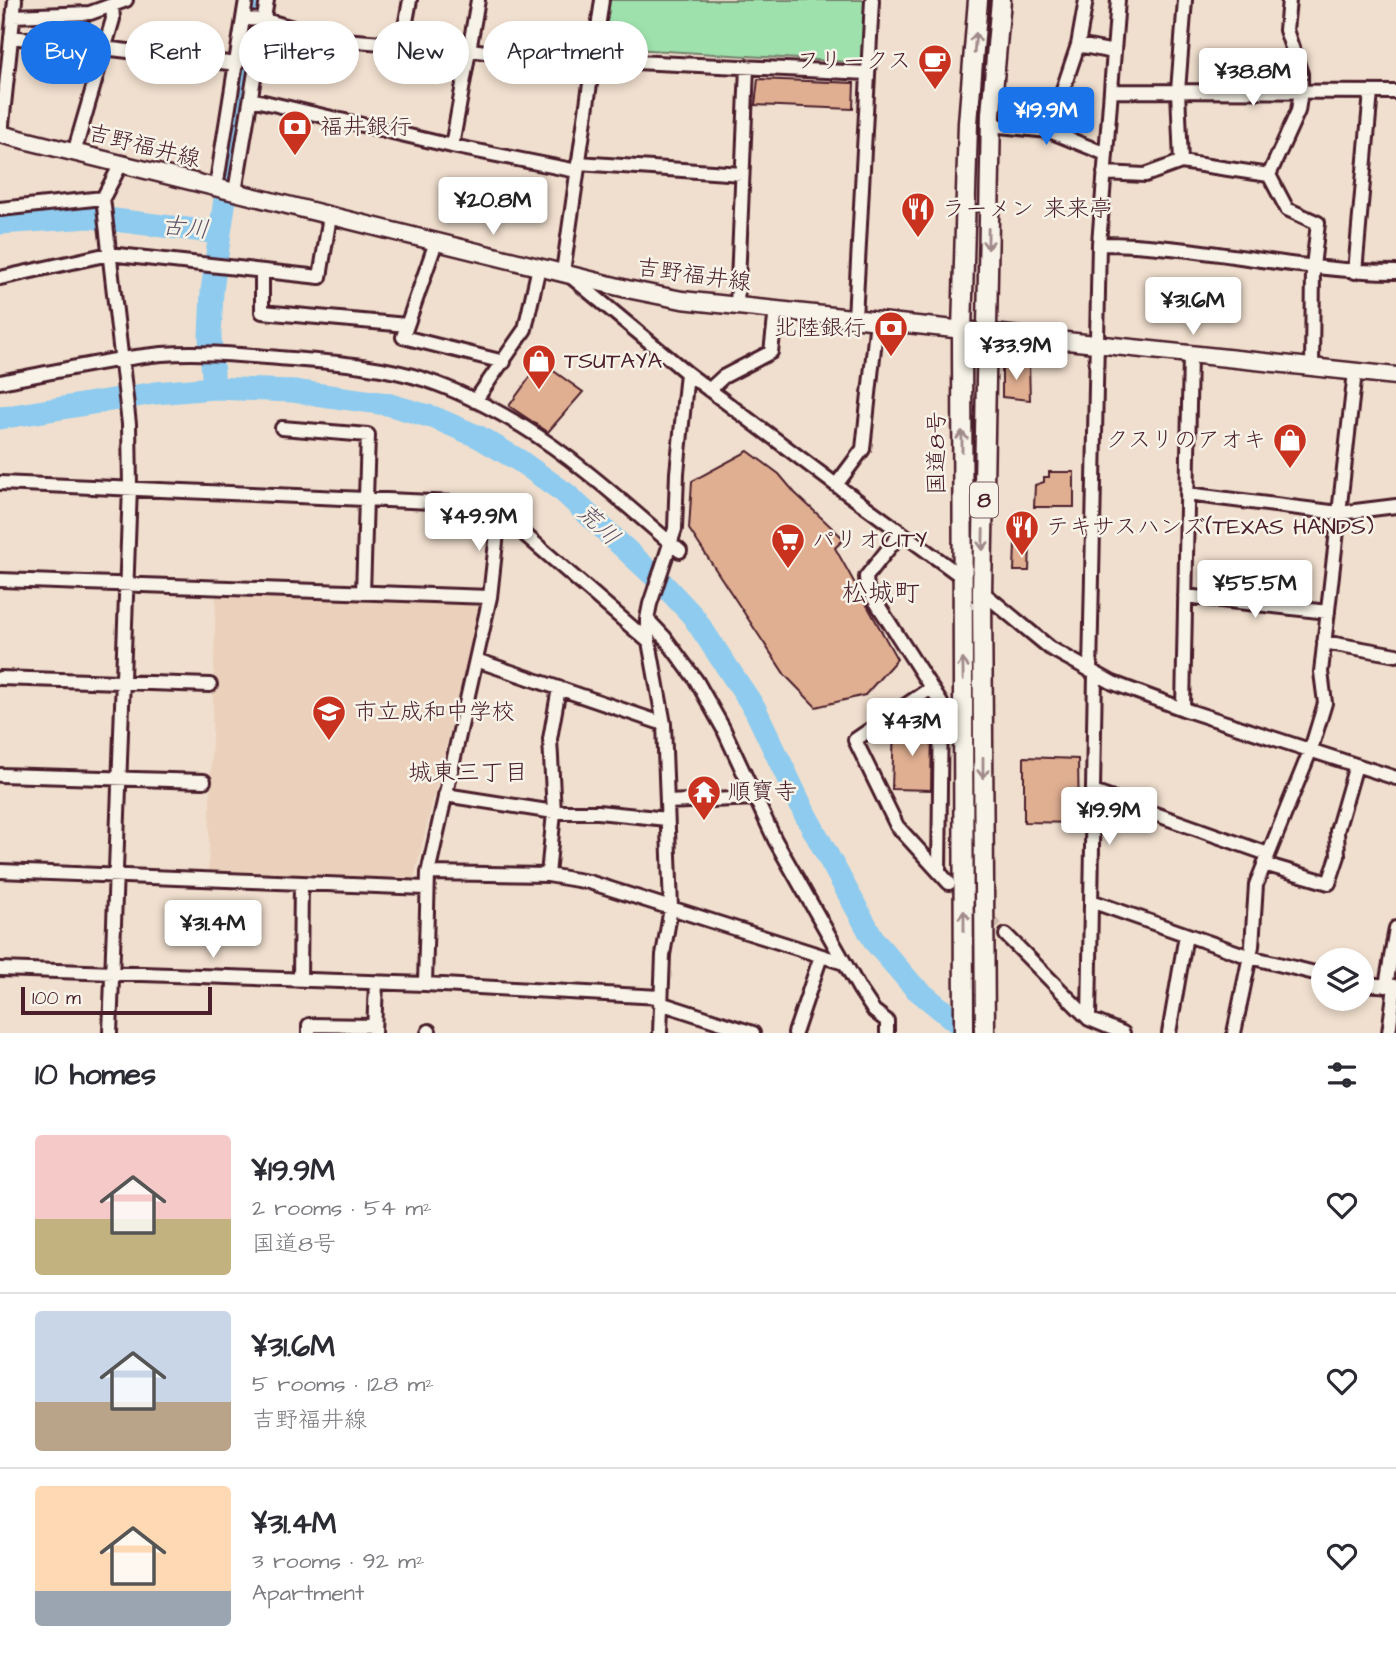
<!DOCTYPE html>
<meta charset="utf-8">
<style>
:root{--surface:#fff;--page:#f2f2f3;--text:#2b2b33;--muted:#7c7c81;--line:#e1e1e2;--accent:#1a73e8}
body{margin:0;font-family:"Architects Daughter","Klee One",sans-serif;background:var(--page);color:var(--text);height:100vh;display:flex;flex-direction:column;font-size:26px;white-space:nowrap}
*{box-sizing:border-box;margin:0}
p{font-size:23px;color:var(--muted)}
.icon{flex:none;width:38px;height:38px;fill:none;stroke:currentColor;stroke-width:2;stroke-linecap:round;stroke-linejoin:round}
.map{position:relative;height:1033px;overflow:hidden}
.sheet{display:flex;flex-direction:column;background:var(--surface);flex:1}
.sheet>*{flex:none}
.guide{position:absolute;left:21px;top:21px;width:700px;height:63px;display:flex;gap:14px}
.buttons{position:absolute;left:1311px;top:948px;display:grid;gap:14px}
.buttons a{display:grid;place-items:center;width:63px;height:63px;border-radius:50%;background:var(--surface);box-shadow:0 4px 10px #0003;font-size:35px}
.scale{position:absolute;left:21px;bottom:18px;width:191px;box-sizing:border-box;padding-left:7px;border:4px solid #4a1f2b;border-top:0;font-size:19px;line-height:24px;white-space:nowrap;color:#4a1f2b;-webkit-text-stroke:5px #f7f3e8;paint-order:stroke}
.price{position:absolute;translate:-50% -60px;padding:0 16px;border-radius:7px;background:#fff;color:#222;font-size:23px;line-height:46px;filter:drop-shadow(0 2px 4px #0008)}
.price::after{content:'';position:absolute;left:50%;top:42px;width:21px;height:16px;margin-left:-10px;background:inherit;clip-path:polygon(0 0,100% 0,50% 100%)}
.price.active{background:var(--accent);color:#fff}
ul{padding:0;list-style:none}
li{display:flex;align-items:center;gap:21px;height:175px;padding:0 35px}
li+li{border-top:2px solid var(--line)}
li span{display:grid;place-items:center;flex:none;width:196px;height:140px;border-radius:7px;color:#555}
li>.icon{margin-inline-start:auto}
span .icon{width:84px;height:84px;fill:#fffc;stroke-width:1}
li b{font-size:30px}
h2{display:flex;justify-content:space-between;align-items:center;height:84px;padding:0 35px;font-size:30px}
.tag{padding:0 24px;border-radius:32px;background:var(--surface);box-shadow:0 4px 10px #0003;font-size:24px;line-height:63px}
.tag.active{background:var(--accent);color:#fff}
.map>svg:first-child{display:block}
.built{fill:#ebd1bc}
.green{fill:#9ee1ac;stroke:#74806c;stroke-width:2}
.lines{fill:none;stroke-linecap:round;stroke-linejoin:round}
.river{stroke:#8ecbef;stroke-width:23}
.building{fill:#e0af92;stroke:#4a1f2b;stroke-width:2}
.minor-tunnel{stroke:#cfb9ad;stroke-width:12;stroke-dasharray:12 6;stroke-linecap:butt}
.minor-casing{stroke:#4a1f2b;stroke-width:18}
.major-casing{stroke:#4a1f2b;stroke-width:21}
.highway-casing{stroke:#4a1f2b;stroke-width:23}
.minor{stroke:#f7f3e8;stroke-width:12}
.major{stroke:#f7f3e8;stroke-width:16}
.highway{stroke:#f7f3e8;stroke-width:18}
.oneway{stroke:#a0898a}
.labels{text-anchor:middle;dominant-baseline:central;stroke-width:5;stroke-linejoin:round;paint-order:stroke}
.shield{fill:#f7f3e8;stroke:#7e5f64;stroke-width:2}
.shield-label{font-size:21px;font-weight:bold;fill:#4a1f2b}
.poi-label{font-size:23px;fill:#4a1f2b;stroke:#f7f3e8;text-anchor:start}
.street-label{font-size:23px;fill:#4a1f2b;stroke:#f7f3e8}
.water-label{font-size:24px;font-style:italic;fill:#5e5366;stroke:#f7f3e8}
.neighbourhood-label{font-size:24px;fill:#4a1f2b;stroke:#f7f3e8}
.quarter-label{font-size:26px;fill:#4a1f2b;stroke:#f7f3e8}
</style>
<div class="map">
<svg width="1396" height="1033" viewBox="0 0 1396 1033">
<rect width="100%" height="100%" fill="#f0dfce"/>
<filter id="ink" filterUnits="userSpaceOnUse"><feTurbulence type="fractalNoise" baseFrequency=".0143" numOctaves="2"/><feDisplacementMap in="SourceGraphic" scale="14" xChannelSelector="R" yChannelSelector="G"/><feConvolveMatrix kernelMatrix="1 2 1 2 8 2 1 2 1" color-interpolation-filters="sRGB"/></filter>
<g filter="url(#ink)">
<path class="built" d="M216,594L475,603L479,611L414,879L208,873Z"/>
<path class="green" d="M608,0H866L863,63L601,47Z"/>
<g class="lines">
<path class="river" d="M0,223L90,217L220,233L254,0
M214,388L210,337L212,291L220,233
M0,418L155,393L214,388L293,391L387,404L435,418L479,437L520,461L565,493L664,585L693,616L755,709L805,814L875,942L914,987L970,1033"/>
</g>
<path class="building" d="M758,79L854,83L853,109L755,105Z
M541,362L583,392L548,432L509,406Z
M1013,363H1029L1030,400L1002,397V370Z
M748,451L779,474L795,493L844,539L835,548L897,659L865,695L816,707L785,675L689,529L692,481Z
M1049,472H1074V507H1034L1035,485L1044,482V477H1049Z
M1015,544H1030L1029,571H1014Z
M894,725L932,726L931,790L892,789Z
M1024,757L1078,759L1079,823L1024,822Z"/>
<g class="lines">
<path class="minor-tunnel" d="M949,883L1006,935"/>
<g class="minor-casing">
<path id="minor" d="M1289,0L1286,30L1301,74V91L1298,111L1269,175L1287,209L1318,223L1313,267L1312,368
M13,16L90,13L126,0
M244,19L265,20L331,39L471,50L592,67
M11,37L237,64
M402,43L410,0
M1078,45L1114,52
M593,60L868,73
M1111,91L1396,92
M251,99L452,146L577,171
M990,125L1049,131L1106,154
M1049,131L1078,45L1086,0
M1,134L15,0
M452,146L478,0
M74,153L113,19L112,5
M1181,162L1269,175
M578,163L742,174
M1104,173L1145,175L1181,162L1178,91L1185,0
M216,188L246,0
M235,192L267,0
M0,209L103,198
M436,242L403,337L504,362
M1099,244C1199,244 1296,272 1396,272
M262,271V312L407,325
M563,272L602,0
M1355,272L1371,92
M569,275L687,373L836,485L965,579
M0,278L109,254L320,277L330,216
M737,306L747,67
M855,318L872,0
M0,382C54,372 108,359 162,354C201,351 241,355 279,358C328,362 380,365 426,380C459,391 492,408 522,426C579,461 629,508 680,551
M709,390L723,377L771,352L776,310
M475,401L525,329L539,267
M282,428L368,435L363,593
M0,483L500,505L490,597L428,873L425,984
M836,485L863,449L877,320
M1187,494L1339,513L1396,506
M500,513L649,642
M901,533L866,577L867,588L941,703L939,872
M0,580L490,597
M980,590L1050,648L1113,683L1183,709L1396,778
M1185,596L1328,612
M647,619L665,638L696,680L723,728L775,840L860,990L874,1011L887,1021V1033
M1324,642L1396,655
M476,660L664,724
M1090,671L1099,244L1118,0
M0,678L210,685
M931,688L855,740L897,826L949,883
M1183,709L1190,355
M0,775L204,781
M1093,792L1268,854
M445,795L554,812H598L667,819
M667,802L756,798
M1264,864L1329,883L1338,856L1337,831L1356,765
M0,871L426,888
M428,873L548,875L589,882L844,963
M548,875L554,812L550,739L559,688
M1091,901L1250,957L1323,975
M1006,935L1089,1019L1123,1033
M0,969L425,984L660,997
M300,980L301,883
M1362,984L1393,986
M1386,986L1396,928
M660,1003L753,1033
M1089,1019L1095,674
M110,1033L130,487L129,424L103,198L121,164
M309,1033V1025L374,1026
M374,1033L376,982
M428,1033L429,1031
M660,1033L663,955L671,908L664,724L648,636L647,619L650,604L675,529L677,473L687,373
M795,1033L821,956
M1169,1033L1186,935
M1234,1033L1252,946L1256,885L1311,749L1325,703L1321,672L1355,372
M1389,1033L1395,986"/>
</g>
<g class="major-casing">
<path id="major" d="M0,134L627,289L682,300L1396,376"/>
</g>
<g class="highway-casing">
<path id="highway" d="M964,1033L962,331L968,123L978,0
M985,1033L982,592L991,114L1001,0"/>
</g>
<use href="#minor" class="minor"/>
<use href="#major" class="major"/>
<use href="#highway" class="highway"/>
</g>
<defs><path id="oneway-shaft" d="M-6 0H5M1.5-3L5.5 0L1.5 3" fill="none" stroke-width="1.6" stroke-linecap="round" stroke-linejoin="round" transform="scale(1.75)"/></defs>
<g class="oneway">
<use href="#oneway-shaft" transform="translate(975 43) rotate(-85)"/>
<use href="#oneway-shaft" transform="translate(988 239) rotate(91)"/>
<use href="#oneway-shaft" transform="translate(962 441) rotate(-90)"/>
<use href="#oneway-shaft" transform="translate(983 540) rotate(91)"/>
<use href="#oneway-shaft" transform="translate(963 669) rotate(-91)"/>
<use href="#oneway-shaft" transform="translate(983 768) rotate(90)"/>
<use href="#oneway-shaft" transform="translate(964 921) rotate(-90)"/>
</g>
</g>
<defs>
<g id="cafe-pin" transform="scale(1.75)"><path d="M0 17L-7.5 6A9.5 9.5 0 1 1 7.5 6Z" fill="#c8321e" stroke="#f7f3e8"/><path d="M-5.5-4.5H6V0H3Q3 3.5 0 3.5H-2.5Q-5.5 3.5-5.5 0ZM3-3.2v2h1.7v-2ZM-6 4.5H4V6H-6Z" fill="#fff"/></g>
<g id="bank-pin" transform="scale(1.75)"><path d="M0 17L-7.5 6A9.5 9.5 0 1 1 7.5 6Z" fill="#c8321e" stroke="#f7f3e8"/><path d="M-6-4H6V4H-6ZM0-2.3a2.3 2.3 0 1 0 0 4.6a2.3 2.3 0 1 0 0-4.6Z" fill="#fff"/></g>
<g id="restaurant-pin" transform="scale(1.75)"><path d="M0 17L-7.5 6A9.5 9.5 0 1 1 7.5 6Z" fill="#c8321e" stroke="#f7f3e8"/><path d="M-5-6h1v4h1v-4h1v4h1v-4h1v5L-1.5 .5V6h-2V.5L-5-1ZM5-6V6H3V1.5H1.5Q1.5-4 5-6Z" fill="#fff"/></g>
<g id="shop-pin" transform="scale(1.75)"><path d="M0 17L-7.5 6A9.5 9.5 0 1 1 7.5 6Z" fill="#c8321e" stroke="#f7f3e8"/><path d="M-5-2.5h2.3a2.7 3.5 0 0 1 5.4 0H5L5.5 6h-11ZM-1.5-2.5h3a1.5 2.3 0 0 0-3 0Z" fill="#fff"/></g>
<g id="supermarket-pin" transform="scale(1.75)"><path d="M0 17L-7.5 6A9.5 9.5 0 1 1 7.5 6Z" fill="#c8321e" stroke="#f7f3e8"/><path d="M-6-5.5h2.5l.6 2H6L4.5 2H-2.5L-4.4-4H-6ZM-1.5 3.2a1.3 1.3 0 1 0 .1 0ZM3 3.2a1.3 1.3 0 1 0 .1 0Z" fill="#fff"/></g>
<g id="school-pin" transform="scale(1.75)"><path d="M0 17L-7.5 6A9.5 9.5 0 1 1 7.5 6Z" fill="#c8321e" stroke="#f7f3e8"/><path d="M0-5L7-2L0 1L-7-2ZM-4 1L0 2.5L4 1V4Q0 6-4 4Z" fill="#fff"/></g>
<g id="temple-pin" transform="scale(1.75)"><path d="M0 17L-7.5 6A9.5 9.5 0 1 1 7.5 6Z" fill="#c8321e" stroke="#f7f3e8"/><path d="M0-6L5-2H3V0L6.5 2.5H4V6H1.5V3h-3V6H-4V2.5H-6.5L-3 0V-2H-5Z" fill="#fff"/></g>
</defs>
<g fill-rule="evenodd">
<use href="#cafe-pin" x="935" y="61"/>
<use href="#bank-pin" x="295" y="127"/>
<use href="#restaurant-pin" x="918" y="209"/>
<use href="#bank-pin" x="891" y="328"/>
<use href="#shop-pin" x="539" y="361"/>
<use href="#shop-pin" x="1290" y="440"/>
<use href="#restaurant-pin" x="1022" y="527"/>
<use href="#supermarket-pin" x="788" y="540"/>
<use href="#school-pin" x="329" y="712"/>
<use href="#temple-pin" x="704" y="792"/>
</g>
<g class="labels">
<rect class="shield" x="970" y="482.5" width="28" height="35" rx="5"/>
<g class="shield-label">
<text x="984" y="500">8</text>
</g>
<g class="poi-label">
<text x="911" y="61" text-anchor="end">フリークス</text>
<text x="320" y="127">福井銀行</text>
<text x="942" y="209">ラーメン 来来亭</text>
<text x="866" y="328" text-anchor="end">北陸銀行</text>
<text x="564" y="361">TSUTAYA</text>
<text x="1266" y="440" text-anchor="end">クスリのアオキ</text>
<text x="1046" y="527">テキサスハンズ(TEXAS HANDS)</text>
<text x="812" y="540">パリオCITY</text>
<text x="354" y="712">市立成和中学校</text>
<text x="728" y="792">順寶寺</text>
</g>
<g class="street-label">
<text transform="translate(144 146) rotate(14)">吉野福井線</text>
<text transform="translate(694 275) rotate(8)">吉野福井線</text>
<text transform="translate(937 453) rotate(-90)">国道8号</text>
</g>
<g class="water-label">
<text transform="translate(185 228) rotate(6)">古川</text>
<text transform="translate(598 525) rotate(44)">荒川</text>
</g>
<g class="neighbourhood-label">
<text x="468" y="773">城東三丁目</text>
</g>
<g class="quarter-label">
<text x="881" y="593">松城町</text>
</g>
</g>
</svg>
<div class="buttons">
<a><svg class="icon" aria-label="layers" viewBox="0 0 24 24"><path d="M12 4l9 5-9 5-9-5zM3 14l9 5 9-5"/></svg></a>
</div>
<div class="scale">100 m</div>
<b class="price" style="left:1253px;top:108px">¥38.8M</b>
<b class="price active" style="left:1046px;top:147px">¥19.9M</b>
<b class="price" style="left:493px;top:237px">¥20.8M</b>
<b class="price" style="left:1193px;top:337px">¥31.6M</b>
<b class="price" style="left:1016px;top:382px">¥33.9M</b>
<b class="price" style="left:479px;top:553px">¥49.9M</b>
<b class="price" style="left:1255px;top:620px">¥55.5M</b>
<b class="price" style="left:912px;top:758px">¥43M</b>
<b class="price" style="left:1109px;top:847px">¥19.9M</b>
<b class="price" style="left:213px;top:960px">¥31.4M</b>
<div class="guide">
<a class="tag active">Buy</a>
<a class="tag">Rent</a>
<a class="tag">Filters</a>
<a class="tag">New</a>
<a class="tag">Apartment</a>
</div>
</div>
<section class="sheet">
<h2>10 homes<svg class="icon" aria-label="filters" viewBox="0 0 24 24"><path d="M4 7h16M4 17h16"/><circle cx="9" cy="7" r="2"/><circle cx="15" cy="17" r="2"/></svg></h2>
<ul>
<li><span style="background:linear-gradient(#f6c9c9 60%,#c2b280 0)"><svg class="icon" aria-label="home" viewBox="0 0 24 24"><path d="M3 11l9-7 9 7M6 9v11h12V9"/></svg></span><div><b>¥19.9M</b><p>2 rooms · 54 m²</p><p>国道8号</p></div><svg class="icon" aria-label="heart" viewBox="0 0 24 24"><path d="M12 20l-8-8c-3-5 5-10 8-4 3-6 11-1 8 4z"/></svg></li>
<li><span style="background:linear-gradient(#c9d6e8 65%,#b9a48a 0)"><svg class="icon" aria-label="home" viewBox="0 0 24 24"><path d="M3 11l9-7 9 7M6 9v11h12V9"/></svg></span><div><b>¥31.6M</b><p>5 rooms · 128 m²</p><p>吉野福井線</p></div><svg class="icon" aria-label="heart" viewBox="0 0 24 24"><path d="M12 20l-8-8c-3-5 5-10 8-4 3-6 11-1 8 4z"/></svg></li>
<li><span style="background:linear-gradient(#ffd9b3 75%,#9aa5b1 0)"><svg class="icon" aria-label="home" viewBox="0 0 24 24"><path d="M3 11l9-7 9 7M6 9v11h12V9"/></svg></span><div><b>¥31.4M</b><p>3 rooms · 92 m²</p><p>Apartment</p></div><svg class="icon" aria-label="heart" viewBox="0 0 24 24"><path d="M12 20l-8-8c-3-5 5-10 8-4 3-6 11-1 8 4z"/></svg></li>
</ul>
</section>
